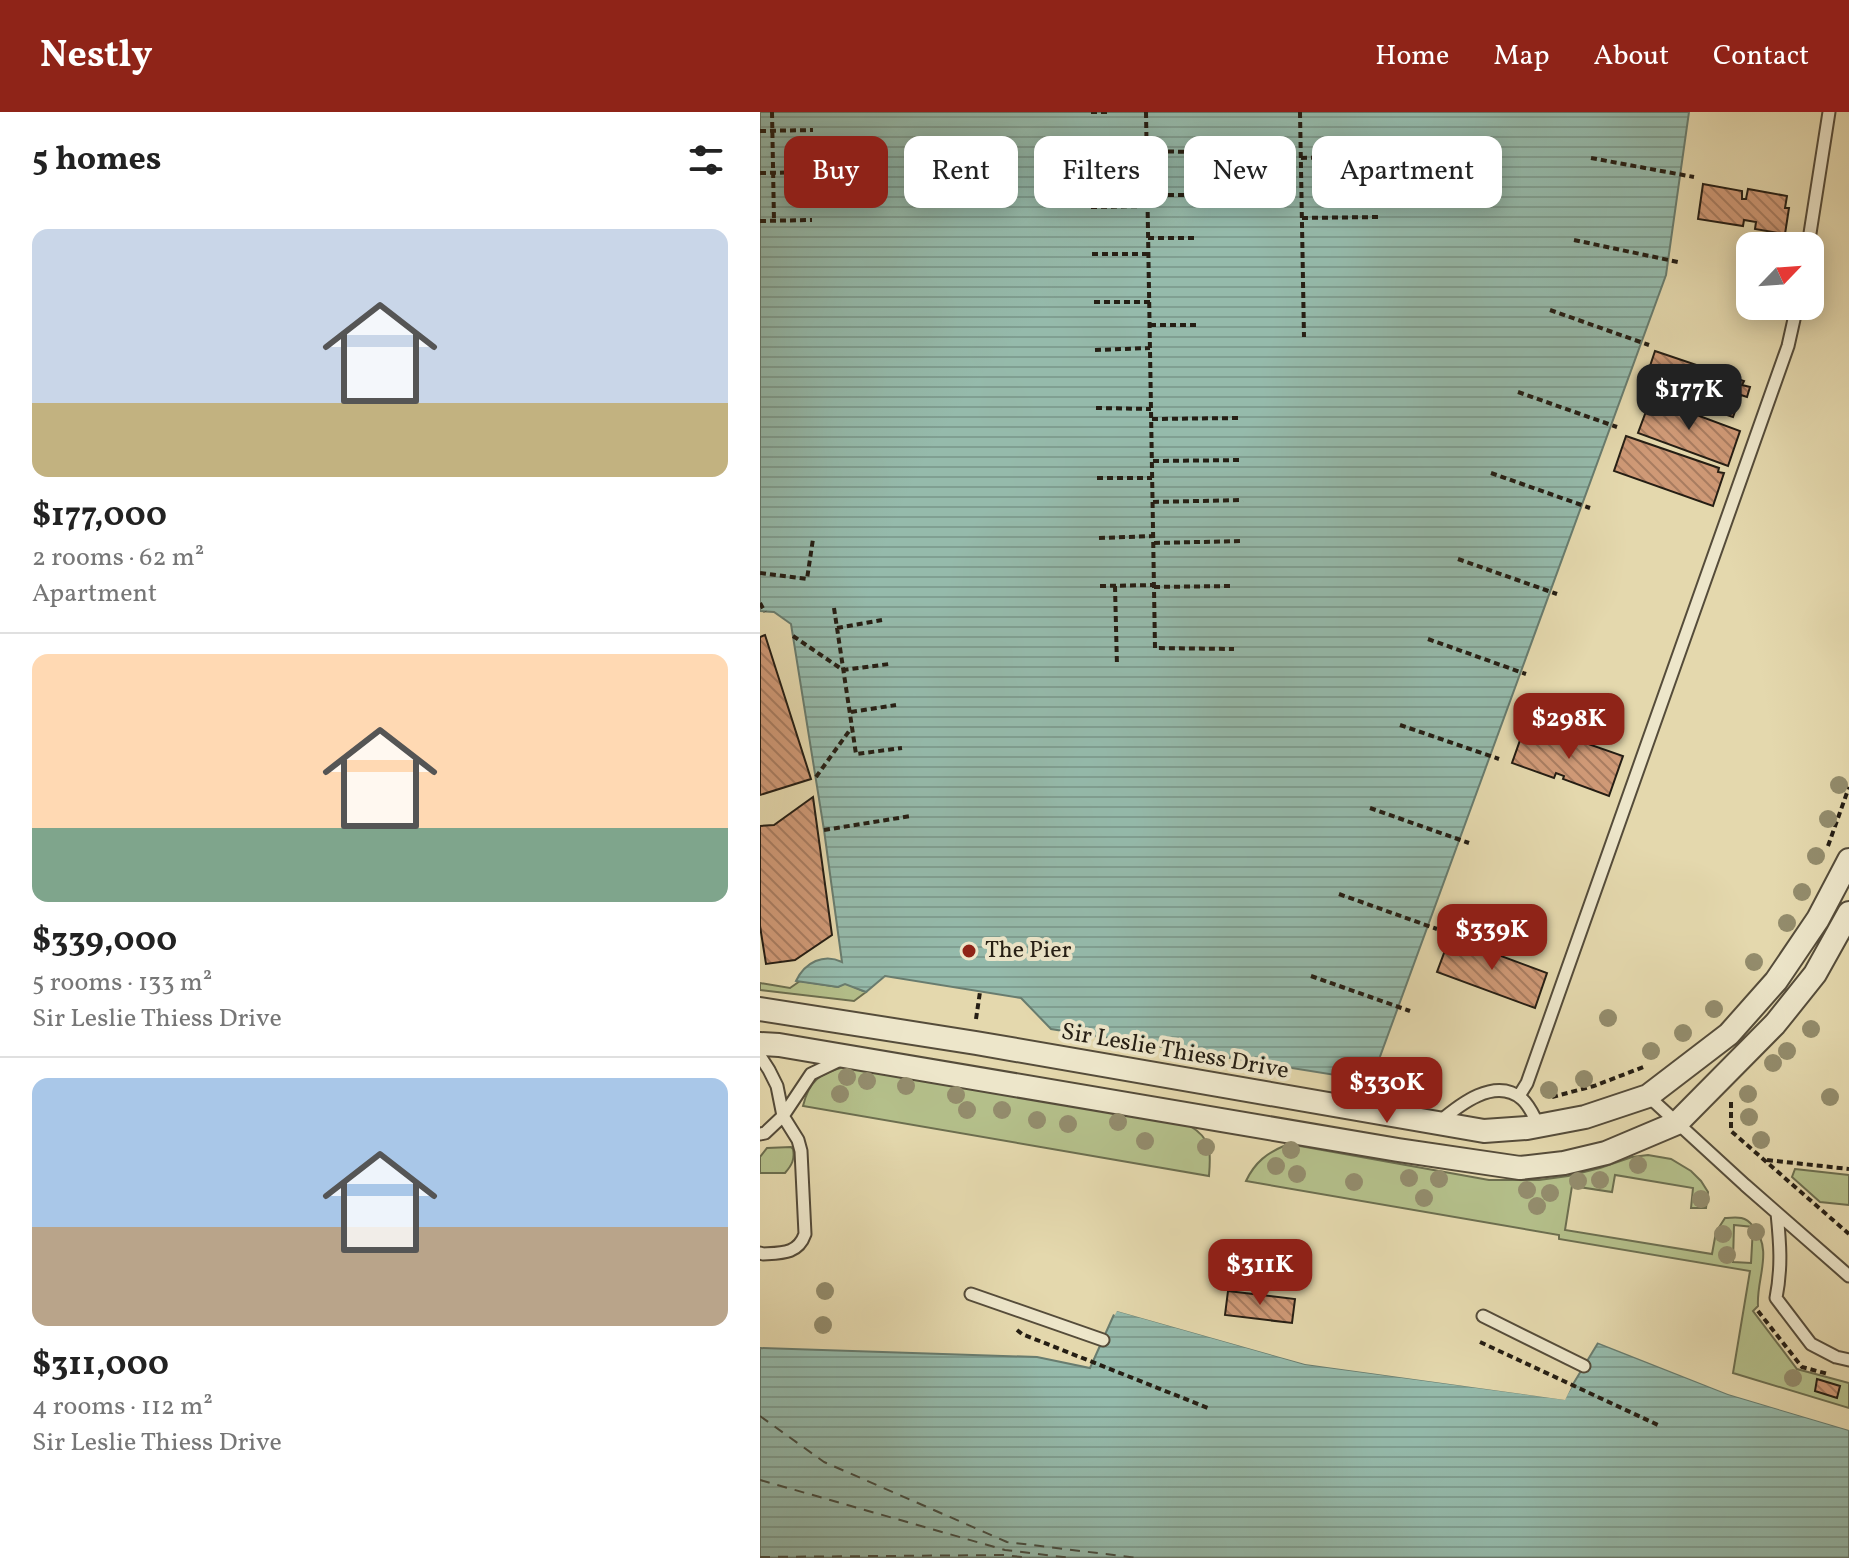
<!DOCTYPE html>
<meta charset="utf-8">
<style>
:root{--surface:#fff;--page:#f2f2f2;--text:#222;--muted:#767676;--line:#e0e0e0;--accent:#8f2418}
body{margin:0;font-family:Vollkorn,serif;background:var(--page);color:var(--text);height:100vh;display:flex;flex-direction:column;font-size:30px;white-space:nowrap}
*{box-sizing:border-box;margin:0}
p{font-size:26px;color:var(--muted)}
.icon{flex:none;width:44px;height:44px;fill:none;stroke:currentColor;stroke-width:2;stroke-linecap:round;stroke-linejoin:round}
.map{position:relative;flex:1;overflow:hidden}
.details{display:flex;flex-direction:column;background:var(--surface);width:760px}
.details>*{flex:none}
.banner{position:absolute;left:24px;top:24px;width:760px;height:72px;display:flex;gap:16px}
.needle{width:52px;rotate:65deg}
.fabs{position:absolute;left:976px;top:120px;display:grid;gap:16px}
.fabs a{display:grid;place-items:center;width:88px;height:88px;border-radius:16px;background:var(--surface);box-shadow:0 4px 20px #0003;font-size:40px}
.price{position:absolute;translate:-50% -68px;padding:0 18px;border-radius:16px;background:var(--accent);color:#fff;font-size:26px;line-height:52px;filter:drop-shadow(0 2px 4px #0008)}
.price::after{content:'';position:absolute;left:50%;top:48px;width:24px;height:18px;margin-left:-12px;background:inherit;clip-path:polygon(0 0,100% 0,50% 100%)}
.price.current{background:#222;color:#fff}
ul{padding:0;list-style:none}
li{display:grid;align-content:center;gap:16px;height:424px;padding:0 32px}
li+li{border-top:2px solid var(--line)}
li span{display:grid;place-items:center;height:248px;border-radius:16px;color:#555}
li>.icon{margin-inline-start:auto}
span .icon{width:144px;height:144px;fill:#fffc;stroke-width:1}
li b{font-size:34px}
h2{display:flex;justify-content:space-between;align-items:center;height:96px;padding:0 32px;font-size:34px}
.tag{padding:0 28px;border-radius:16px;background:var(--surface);box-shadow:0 4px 20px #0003;font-size:28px;line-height:72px}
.tag.current{background:var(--accent);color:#fff}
header{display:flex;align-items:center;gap:48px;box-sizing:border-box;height:112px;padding:0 40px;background:var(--accent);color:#fff}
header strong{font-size:38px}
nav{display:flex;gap:44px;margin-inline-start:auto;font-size:28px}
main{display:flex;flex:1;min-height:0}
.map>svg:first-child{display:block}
.green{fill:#b4bf8a;stroke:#6c6e4f;stroke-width:2;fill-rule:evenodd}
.water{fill:url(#water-rules);stroke:#687c6f;stroke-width:2}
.pier{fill:#e4d8ad}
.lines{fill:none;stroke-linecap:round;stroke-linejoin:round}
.ferry{stroke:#474d41;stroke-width:2;stroke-dasharray:10 8;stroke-linecap:butt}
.building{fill:url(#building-back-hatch);stroke:#251e14;stroke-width:2}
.service-casing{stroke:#554c3a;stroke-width:15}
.minor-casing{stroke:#554c3a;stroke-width:26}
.path{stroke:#251e14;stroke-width:4;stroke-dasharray:6 4;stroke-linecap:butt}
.service{stroke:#ede6ca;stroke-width:11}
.minor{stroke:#ede6ca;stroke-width:22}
.tree{fill:#938c6c}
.poi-dot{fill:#8f2418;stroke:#ede6ca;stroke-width:3}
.labels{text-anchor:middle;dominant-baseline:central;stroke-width:8;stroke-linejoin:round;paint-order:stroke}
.poi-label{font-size:24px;fill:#251e14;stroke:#ede6ca;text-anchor:start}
.street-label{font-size:24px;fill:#251e14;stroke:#ede6ca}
</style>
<header>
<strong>Nestly</strong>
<nav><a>Home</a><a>Map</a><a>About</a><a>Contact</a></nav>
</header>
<main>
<section class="details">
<h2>5 homes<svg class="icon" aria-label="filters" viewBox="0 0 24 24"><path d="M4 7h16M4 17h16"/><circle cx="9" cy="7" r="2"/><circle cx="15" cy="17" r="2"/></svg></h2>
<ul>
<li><span style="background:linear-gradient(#c9d6e8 70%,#c2b280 0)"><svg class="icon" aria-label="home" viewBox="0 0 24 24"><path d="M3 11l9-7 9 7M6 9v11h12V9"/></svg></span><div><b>$177,000</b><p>2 rooms · 62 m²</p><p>Apartment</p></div></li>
<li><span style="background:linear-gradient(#ffd9b3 70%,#7fa58c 0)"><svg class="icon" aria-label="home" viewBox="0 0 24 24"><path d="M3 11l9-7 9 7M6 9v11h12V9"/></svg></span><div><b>$339,000</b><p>5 rooms · 133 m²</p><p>Sir Leslie Thiess Drive</p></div></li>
<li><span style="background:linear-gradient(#a9c7e8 60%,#b9a48a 0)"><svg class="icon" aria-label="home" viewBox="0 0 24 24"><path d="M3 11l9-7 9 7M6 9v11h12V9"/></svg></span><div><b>$311,000</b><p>4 rooms · 112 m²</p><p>Sir Leslie Thiess Drive</p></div></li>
</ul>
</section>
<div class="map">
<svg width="1089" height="1446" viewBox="0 0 1089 1446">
<defs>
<pattern id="water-rules" width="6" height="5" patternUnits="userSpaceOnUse" patternTransform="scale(2)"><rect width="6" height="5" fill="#95baab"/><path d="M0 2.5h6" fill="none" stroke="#809f92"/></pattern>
<pattern id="building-back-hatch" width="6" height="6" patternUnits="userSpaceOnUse" patternTransform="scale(2)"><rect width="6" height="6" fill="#cf9976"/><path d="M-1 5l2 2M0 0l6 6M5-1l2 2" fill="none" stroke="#a87c60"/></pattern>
</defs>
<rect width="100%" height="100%" fill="#e4d8ad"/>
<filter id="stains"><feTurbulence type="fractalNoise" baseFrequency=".0025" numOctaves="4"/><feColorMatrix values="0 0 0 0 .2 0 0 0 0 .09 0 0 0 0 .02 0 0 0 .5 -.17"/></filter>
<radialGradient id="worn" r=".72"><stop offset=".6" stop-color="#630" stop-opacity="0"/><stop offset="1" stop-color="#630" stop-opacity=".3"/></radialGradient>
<path class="green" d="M40,869L78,875L85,871L106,880L94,889L0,878V871L30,876Z
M84,955L430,1014C452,1027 451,1040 449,1064L43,994C49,969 60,961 84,955Z
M526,1033L540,1034L729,1068H779L808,1064L840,1056L872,1045L888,1043L911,1047L931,1059L941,1069L948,1080L946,1096H931L933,1076L855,1063L852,1080L812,1074L805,1118L952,1142L956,1120L965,1106C978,1105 985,1104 993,1114C1014,1138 996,1167 998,1194L993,1199L1037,1257L1089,1271V1296L973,1261L990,1159L799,1127V1123L486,1069C495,1050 507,1041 526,1033ZM974,1113L993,1115L991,1151L973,1150Z
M31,1035L33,1037C35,1047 32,1053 25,1061H0V1045L7,1036Z
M1035,1057L1089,1063V1093L1060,1090L1032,1065Z"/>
<path class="water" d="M0,0H929L906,163L618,950L594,966L291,917L261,886L125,864L106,880L85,872L78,875L36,869C45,850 64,841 82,850L64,718L31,512L14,500L0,499Z
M356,1198L545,1252L804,1287L838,1231L968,1282L1089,1318V1446H0V1236L277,1245L330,1256Z"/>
<path class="pier" d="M357,1195L546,1248L803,1283L809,1272L812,1274L805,1288L545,1252L357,1199L355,1203L351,1201L353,1196Z
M836,1227L969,1278L1089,1314V1318L968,1282L834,1229Z"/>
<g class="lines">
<path class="ferry" d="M0,1304L64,1350L247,1430L378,1446
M0,1368L245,1438L311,1446
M0,1445L244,1443L270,1446"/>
</g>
<path class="building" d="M943,72L982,79V87H986L988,77L1027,84L1025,96H1029L1025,122L995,117L996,110L984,108L983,114L938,107Z
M895,239L984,269L982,273L990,275L987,285L981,283L973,305L883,275Z
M891,286L980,319L968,354L878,321Z
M866,324L959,356L958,360L964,361L953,394L854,359Z
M5,523L51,667L0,683V525Z
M764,617L815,635L817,628L863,644L849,684L803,667L804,664L796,661L794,666L752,651Z
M53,685L72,823L35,848L6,852L0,814V714L14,713Z
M690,825L787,861L775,896L677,860Z
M468,1179L535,1187L532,1211L465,1203Z
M1057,1267L1080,1274L1077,1286L1055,1279Z"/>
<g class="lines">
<g class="service-casing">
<path id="service" d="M1048,134L1069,0
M0,944L9,958L17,974L23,1004L38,1028L41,1039L45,1122C38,1142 22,1141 3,1142L0,1141
M759,984L767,971L1028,234L1037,194
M888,984L985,1073L1089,1164
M678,1011C699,993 735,964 762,987C770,994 774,1005 779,1014
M0,1022L5,1021L23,1004L51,962L80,948
M1017,1101C1020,1131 1022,1155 1016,1186L1051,1232L1076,1245L1089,1248
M211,1182L343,1228
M723,1204L824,1254"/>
</g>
<g class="minor-casing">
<path id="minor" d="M0,897L216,931L724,1019L767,1016L825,1005L888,984L969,922L1016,869L1058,807L1089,748
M0,932L19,933L638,1038L760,1056L804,1051L846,1041L917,1011L1015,912L1055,862L1089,801"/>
</g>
<path class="path" d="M12,0L14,109
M331,0H349
M386,0L395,536L474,537
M540,0L544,225
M0,19L53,18
M388,39L434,40
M541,46L620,44
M831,46L934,65
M331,47H387
M0,61L55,60
M388,83H434
M331,95L388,94
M542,106L621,105
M0,109L52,108
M388,126H436
M814,128L918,150
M332,142H389
M334,190H390
M790,198L889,233
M390,213H436
M335,238L390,236
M758,280L857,315
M336,296L391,297
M392,307L481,306
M393,349L483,348
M731,361L830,396
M337,366H392
M393,390L483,388
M339,426L394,424
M394,431L483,429
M698,447L797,482
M0,461L47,467L53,427
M340,474L394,473
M355,474L357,554
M394,475L473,474
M0,491L5,500
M74,496L96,642L142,636
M77,516L122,508
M33,524L83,558L129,552
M668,527L766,562
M91,600L136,593
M640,613L739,647
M56,665L92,615
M610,696L709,731
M64,718L151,704
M1068,734L1089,675
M579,782L677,817
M551,864L650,899
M216,907L220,880
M792,985L834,974L886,954
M971,990V1019L1089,1122
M1007,1048L1089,1057
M998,1199L1042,1255L1068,1262
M257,1218L262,1222L448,1296
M720,1230L898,1313"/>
<use href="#service" class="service"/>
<use href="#minor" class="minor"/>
</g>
<g class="tree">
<circle cx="1079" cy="673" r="9"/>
<circle cx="1068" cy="707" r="9"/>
<circle cx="1056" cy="744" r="9"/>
<circle cx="1042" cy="780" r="9"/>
<circle cx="1027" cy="811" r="9"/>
<circle cx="994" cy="850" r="9"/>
<circle cx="954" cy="897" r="9"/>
<circle cx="848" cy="906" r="9"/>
<circle cx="1051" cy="917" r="9"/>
<circle cx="923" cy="921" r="9"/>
<circle cx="891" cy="939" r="9"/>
<circle cx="1027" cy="939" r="9"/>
<circle cx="1013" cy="951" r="9"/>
<circle cx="87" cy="965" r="9"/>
<circle cx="824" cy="967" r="9"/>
<circle cx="107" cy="969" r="9"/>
<circle cx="146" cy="974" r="9"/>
<circle cx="789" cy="978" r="9"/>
<circle cx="80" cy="982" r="9"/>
<circle cx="988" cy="982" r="9"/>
<circle cx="196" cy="983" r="9"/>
<circle cx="1070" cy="985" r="9"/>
<circle cx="207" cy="998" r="9"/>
<circle cx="242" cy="998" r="9"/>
<circle cx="989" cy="1005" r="9"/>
<circle cx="277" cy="1008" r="9"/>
<circle cx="358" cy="1010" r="9"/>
<circle cx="308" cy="1012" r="9"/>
<circle cx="1001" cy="1028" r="9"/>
<circle cx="385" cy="1029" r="9"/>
<circle cx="446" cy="1035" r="9"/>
<circle cx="531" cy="1038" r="9"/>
<circle cx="878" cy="1053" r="9"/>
<circle cx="516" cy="1054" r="9"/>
<circle cx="537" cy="1062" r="9"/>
<circle cx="649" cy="1066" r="9"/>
<circle cx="679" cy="1067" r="9"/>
<circle cx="840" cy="1068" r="9"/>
<circle cx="818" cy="1069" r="9"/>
<circle cx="594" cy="1070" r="9"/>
<circle cx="767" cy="1078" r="9"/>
<circle cx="790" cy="1081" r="9"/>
<circle cx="664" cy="1086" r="9"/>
<circle cx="941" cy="1087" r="9"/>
<circle cx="777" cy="1094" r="9"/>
<circle cx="996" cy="1120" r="9"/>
<circle cx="963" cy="1122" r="9"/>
<circle cx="967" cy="1143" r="9"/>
<circle cx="65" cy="1179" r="9"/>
<circle cx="63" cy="1213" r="9"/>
<circle cx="1033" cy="1266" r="9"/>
</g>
<circle class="poi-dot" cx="209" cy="839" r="8"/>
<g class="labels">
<g class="poi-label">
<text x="225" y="839">The Pier</text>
</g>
<g class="street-label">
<text transform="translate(415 940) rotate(10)">Sir Leslie Thiess Drive</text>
</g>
</g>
<rect width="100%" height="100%" filter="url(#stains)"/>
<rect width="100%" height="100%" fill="url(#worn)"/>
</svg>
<div class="fabs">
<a><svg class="needle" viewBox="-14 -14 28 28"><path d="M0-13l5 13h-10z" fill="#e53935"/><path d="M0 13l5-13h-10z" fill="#767676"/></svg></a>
</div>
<b class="price current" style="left:929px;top:320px">$177K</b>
<b class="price" style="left:809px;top:649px">$298K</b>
<b class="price" style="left:732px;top:860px">$339K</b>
<b class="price" style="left:627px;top:1013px">$330K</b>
<b class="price" style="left:500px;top:1195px">$311K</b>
<div class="banner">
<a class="tag current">Buy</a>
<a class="tag">Rent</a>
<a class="tag">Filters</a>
<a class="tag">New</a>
<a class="tag">Apartment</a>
</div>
</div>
</main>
